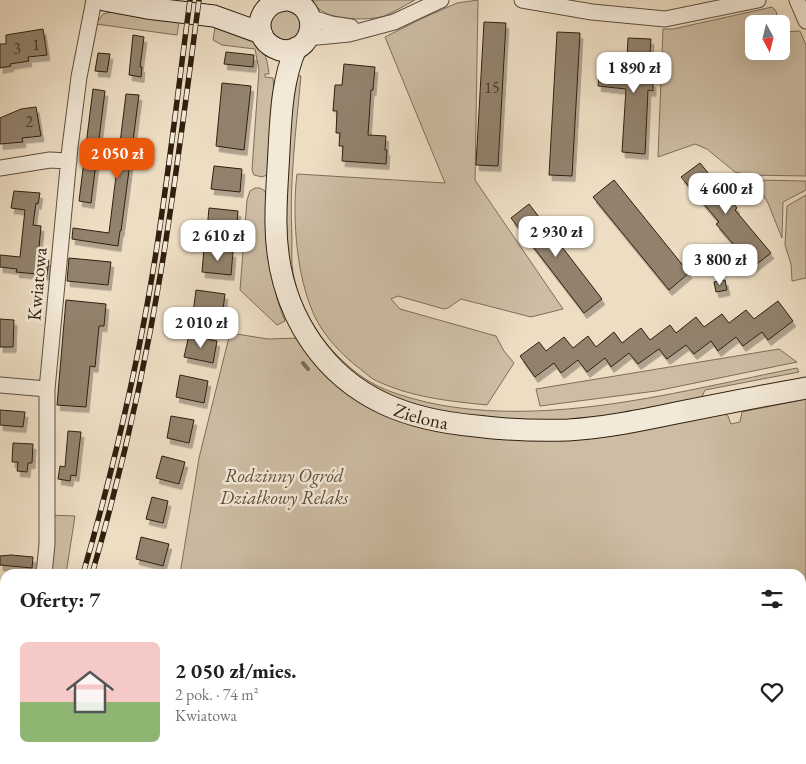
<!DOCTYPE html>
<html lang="pl">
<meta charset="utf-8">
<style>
:root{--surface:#fff;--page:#f6f6f6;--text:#202124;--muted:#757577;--line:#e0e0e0;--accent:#ea580c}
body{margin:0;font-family:"EB Garamond",serif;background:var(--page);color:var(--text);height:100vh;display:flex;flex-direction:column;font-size:19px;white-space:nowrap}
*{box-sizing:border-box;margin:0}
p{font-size:16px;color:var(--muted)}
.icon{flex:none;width:28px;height:28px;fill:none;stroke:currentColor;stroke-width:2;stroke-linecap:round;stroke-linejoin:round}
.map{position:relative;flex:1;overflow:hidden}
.side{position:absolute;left:0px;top:569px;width:806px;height:196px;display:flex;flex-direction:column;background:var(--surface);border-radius:15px 15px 0 0;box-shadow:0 5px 20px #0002}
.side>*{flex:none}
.needle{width:32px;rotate:173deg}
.fabs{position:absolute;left:745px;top:15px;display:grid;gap:10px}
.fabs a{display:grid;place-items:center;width:45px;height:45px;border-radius:8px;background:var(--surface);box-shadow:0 5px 20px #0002;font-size:25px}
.price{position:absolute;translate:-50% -42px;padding:0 11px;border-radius:10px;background:#fff;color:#222;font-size:16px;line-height:32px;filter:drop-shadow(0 1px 2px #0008)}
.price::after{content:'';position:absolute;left:50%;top:30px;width:15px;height:11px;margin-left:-8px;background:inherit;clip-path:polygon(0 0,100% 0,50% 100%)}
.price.current{background:var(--accent);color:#fff}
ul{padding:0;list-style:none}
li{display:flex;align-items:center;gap:15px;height:125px;padding:0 20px}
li+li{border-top:1px solid var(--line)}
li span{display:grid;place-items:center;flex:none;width:140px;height:100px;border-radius:8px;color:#555}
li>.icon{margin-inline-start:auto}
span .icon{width:60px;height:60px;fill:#fffc;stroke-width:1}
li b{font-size:21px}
h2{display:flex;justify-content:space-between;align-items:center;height:60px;padding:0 20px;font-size:21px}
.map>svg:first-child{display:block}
.green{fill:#cdbda4;stroke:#7e6e5a}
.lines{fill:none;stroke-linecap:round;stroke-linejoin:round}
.stream{stroke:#7a6b56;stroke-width:4}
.building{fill:#92826d;stroke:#2f200f;filter:url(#shadow)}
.street-casing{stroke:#5e4f3c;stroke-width:17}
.secondary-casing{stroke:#2f200f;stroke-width:23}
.highway-casing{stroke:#2f200f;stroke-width:29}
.street{stroke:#f3e9d8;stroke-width:15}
.secondary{stroke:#f3e9d8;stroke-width:21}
.highway{stroke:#edddc3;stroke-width:28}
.rail-casing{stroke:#2f200f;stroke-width:5.5}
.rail{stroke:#f3e9d8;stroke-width:4;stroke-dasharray:11;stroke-linecap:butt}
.labels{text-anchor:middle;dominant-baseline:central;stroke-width:5;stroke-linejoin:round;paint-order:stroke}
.number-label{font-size:16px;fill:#483826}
.street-label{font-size:19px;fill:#2f200f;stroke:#f3e9d8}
.park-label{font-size:19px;font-style:italic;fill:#5e4f3c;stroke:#f3e9d8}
</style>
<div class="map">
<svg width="806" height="764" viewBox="0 0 806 764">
<defs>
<filter id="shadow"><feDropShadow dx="3" dy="5.5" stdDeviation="0" flood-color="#0004"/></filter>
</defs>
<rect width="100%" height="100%" fill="#edddc3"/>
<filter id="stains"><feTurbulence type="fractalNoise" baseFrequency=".004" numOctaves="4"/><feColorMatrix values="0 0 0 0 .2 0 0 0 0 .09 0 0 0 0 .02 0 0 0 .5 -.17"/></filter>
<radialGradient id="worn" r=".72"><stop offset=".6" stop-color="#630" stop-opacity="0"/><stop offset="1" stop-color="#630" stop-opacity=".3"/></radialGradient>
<path class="green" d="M312,0H415C405,5 395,12 384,16C370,21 331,20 319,9C316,7 314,3 312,0Z
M478,0L475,180L563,309L531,317L461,299L448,308L444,309L398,296L391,299L400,309L496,336L504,351L514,363L487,405C448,401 408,397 373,379C367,375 361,369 355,365C336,349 318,329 310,305C296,268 292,213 297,174L445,183L385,37L423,18L457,3Z
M290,7L304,23L297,38C278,44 268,36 271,16Z
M772,7L776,11L779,24H754V51H781V32L800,31L806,45V176L748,175L735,172L707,149L695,144L658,157L663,29H673Z
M111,12L179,22L177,35L96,24L103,14Z
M215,28C249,34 265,36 269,74H265V77L273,78L274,92L272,165L267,175L262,177L254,175L252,170L259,70L255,49L222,45L213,40Z
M293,73L301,76C296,130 289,184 292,238C292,249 291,262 293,273C297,297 309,320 323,339C334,354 355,374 372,383C390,393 410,398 430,403C549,428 680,391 797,368L799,372L705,390L700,401L560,423L439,416L363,387L318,338L291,280L284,229Z
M755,180L806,181V190L783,202L782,238L768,203Z
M255,188H260L265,191C274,213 270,240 272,264C273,287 277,301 285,321L277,325L240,290L247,200L250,191Z
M806,195V278L792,281L791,264L785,245L787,206Z
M230,333L268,339L299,338L310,354L447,432L721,411L728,416L731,424L740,422L742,412L806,399V655H801V574H180L199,458Z
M779,349L797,362L656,391L540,406L536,389Z
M49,515L75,516L66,574H47Z
M801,751H806V764H313L225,760H801Z"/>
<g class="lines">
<path class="stream" d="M303,363L308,369
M801,700H806"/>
</g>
<path class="building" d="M484,22L506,23L498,166L476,165Z
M43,29L47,55L28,57L29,61L10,64L11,66L0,68V44H6V35Z
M557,32L580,33L572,176L549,175Z
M133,35L144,37L140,67H142L141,77L129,75Z
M628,38L651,39L648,81L653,82V91L648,90L645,154L622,152L626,89L598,86L599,76L626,79Z
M226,52L254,55L253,67L224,64Z
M98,53L110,54L107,72L95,71Z
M344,64L375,67L373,90H371L368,135L386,136L385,150H387L386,164L342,161L343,146H339L340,133H336L337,111H333L335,85H342Z
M222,83L251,86L244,150L216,146Z
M93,89L105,91L91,203L79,201Z
M126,94L139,95L121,231H120L118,246L72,239L73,228L109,233Z
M36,107L41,136L22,138L23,142L0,144V118L21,109Z
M700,163L737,208L735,210L771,253L753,267L716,224L719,222L681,177Z
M214,166L242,169L240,192L211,189Z
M614,180L689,273L669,290L593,197Z
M14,191L40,193L38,204L36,203L33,225L41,226L38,259L49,260L47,275L16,272L17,269L0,267V255L20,257L25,210L11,208Z
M529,204L602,299L584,313L511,218Z
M209,208L238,211L236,234L207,230Z
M204,249L233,252L231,275L202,272Z
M69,258L111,262L108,285L67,281Z
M725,280L727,290L716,292L714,282Z
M196,290L225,294L222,317L193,313Z
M66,300L106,304L104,326H99L95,367L90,366L86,407L57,405Z
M778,301L793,321L768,340L762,332L743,346L736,337L718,351L711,341L694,354L686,345L667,359L659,349L638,364L629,353L611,367L605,358L587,372L578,360L561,373L554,363L535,377L520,356L539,342L546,351L564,337L573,348L588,336L596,347L614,332L622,343L641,328L650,340L670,325L676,333L696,317L704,327L722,314L729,323L746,310L754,319Z
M0,319L14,320L13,347H0Z
M189,335L217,341L213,363L184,357Z
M180,375L208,381L204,403L176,397Z
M0,410L25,412L23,427L0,425Z
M171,416L194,420L189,443L167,438Z
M68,431L81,432L76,476L71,475L70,481L58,479L60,466L65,467Z
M13,443L33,444L32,463H28L27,472L17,471L18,462H12Z
M162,456L185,462L179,484L156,478Z
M152,497L168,501L163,523L146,519Z
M141,537L169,544L163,566L136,559Z
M11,555L33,557L32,568L0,565V556Z"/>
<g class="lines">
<g class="street-casing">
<path id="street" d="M522,0L592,12L665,19L758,0
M797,0L806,21
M309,17L331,24L351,27
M307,38L349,34L394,22L441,0
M0,168L50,160L69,161
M0,385L47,389
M44,574L47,544V389L70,147L79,77L94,0
M0,675L5,670"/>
</g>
<g class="secondary-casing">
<g id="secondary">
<path d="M104,0L147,8L214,16L261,33"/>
<path d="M286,0C266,1 253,21 264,39C268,45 274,48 280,50C314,57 324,6 288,0"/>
<path id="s1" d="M296,48C282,80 281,115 279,150C278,172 276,194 276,216C275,261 286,306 312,343C352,400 409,420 476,426C507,430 537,431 568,430C603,428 637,421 671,414C716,405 761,396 806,388"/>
</g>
</g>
<g class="highway-casing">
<path id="highway" d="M0,714L5,715
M801,744H806
M0,751H5
M103,760L162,764"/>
</g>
<use href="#street" class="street"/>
<use href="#secondary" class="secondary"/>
<use href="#highway" class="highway"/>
<g class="rail-casing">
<path id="rail" d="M83,574C112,474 136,373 153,271C168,181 178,90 190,0
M92,574C121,474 144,373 161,271C176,181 187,90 199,0
M20,764L22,760
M29,764L30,760"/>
</g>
<use href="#rail" class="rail"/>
</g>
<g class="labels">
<g class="number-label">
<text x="36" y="44">1</text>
<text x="17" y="48">3</text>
<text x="492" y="87">15</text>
<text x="29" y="121">2</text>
</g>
<g class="street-label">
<text transform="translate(37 284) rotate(-85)">Kwiatowa</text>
<text stroke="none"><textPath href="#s1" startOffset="439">Zielona</textPath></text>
</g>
<g class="park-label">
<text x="284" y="475">Rodzinny Ogród<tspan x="284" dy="22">Działkowy Relaks</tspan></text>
</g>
</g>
<rect width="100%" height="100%" filter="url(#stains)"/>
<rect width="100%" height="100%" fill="url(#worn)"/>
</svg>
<div class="fabs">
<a><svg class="needle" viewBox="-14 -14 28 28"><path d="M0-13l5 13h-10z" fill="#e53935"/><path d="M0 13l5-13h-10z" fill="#757577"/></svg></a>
</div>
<b class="price" style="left:634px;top:94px">1 890 zł</b>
<b class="price current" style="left:117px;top:180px">2 050 zł</b>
<b class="price" style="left:726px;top:215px">4 600 zł</b>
<b class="price" style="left:556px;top:258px">2 930 zł</b>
<b class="price" style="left:218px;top:262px">2 610 zł</b>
<b class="price" style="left:720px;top:286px">3 800 zł</b>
<b class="price" style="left:201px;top:349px">2 010 zł</b>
<section class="side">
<h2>Oferty: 7<svg class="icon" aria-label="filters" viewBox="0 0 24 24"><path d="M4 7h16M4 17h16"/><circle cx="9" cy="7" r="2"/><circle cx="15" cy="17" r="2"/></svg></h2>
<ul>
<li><span style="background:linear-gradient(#f6c9c9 60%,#8fb573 0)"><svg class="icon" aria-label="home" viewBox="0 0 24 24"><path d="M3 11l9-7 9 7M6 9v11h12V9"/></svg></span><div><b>2 050 zł/mies.</b><p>2 pok. · 74 m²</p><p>Kwiatowa</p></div><svg class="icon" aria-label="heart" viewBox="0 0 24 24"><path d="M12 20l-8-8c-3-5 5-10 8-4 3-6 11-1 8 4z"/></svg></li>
</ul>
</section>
</div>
